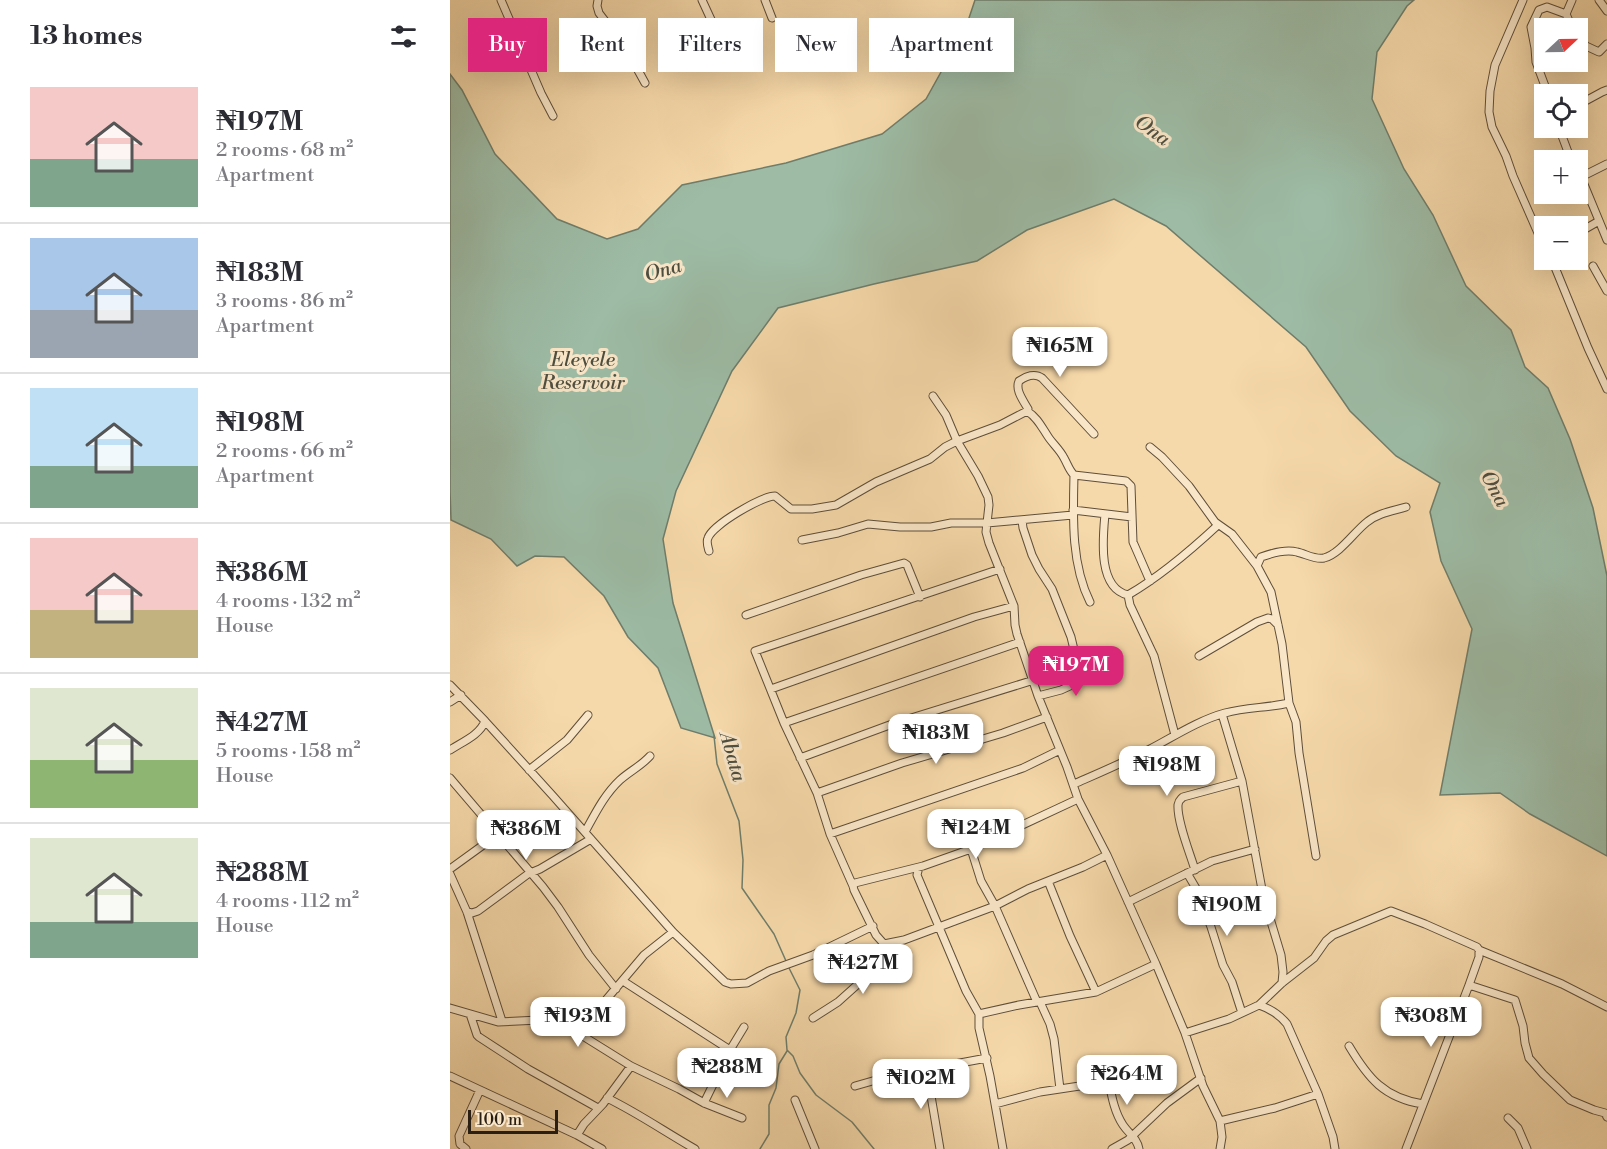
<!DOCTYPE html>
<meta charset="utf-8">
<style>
:root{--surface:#fff;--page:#f2f2f3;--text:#2b2b33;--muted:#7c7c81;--line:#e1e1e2;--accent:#db2777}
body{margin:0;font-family:"Libre Bodoni",serif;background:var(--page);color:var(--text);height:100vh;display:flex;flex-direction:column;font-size:22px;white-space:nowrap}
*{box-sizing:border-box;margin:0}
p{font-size:20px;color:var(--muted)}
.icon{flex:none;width:33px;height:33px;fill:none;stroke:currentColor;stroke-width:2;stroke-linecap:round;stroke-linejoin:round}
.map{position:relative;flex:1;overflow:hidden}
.sheet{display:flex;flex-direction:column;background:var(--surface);width:450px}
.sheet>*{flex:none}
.hud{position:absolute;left:18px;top:18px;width:570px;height:54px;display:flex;gap:12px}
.needle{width:39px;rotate:68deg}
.fabs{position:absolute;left:1084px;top:18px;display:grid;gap:12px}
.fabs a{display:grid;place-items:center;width:54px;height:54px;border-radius:0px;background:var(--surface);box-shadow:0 6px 24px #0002;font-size:30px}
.scale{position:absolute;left:18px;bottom:15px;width:90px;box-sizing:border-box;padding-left:6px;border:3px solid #2b1f14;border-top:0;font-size:16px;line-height:21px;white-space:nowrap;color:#2b1f14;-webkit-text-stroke:4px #f9e6c8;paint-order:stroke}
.price{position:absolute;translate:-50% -51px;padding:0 14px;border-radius:12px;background:#fff;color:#222;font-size:20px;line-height:39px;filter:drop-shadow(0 2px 3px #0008)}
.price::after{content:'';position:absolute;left:50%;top:36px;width:18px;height:14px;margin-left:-9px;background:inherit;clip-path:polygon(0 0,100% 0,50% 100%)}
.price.selected{background:var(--accent);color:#fff}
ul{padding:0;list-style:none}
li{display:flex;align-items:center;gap:18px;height:150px;padding:0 30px}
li+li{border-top:2px solid var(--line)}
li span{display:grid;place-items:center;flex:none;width:168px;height:120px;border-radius:0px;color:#555}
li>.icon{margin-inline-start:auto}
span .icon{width:72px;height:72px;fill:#fffc;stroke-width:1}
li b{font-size:26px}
h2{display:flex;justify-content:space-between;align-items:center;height:72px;padding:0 30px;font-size:26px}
.pill{padding:0 21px;border-radius:0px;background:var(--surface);box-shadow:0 6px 24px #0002;font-size:21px;line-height:54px}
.pill.selected{background:var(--accent);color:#fff}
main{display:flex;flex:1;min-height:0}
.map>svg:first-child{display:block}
.water{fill:#9dbba5;stroke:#6f7d6b;stroke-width:1.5}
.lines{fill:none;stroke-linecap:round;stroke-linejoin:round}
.stream{stroke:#6f7d6b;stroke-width:1.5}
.minor-casing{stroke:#5e4e3a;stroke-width:9}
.minor{stroke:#f9e6c8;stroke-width:7}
.labels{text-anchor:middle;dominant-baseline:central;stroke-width:6;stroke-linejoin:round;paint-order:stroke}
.water-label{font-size:20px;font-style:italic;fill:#4d4e40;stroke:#f9e6c8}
</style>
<main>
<section class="sheet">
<h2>13 homes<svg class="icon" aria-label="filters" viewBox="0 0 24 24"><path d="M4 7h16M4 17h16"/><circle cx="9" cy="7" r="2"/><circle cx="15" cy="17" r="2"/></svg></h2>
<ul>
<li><span style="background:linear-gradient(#f6c9c9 60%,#7fa58c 0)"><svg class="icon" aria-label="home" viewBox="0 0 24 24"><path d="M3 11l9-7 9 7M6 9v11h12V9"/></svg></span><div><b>₦197M</b><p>2 rooms · 68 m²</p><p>Apartment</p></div></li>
<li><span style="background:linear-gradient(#a9c7e8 60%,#9aa5b1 0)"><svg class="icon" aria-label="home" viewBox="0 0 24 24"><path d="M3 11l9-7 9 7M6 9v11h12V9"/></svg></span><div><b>₦183M</b><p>3 rooms · 86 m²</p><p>Apartment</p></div></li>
<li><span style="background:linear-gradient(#bfe0f5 65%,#7fa58c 0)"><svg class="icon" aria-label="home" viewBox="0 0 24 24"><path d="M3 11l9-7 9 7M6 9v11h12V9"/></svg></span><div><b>₦198M</b><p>2 rooms · 66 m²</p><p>Apartment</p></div></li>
<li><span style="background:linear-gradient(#f6c9c9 60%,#c2b280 0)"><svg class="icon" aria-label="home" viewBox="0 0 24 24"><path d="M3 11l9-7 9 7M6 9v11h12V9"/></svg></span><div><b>₦386M</b><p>4 rooms · 132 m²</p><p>House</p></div></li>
<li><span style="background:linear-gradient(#dfe7d0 60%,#8fb573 0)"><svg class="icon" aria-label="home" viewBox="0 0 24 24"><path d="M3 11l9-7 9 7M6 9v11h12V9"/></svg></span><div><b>₦427M</b><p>5 rooms · 158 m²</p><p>House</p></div></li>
<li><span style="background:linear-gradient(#dfe7d0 70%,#7fa58c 0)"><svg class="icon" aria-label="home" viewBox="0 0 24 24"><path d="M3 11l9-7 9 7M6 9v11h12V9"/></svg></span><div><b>₦288M</b><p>4 rooms · 112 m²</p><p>House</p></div></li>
</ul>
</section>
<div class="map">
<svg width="1157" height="1149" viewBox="0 0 1157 1149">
<rect width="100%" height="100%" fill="#f6d9aa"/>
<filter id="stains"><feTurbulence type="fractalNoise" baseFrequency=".00333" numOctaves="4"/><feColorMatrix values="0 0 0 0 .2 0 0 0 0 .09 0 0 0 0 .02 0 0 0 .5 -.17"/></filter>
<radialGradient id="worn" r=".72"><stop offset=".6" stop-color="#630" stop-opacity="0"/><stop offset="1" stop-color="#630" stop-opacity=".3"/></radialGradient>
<path class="water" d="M525,0H964L957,6L927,52L922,99L954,169L983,215L1016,286L1061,330L1075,367L1098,388L1120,439L1143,508L1157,576V856L1080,814L1050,793L990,795L1022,629L991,561L980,512L990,483L946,456L900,411L856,347L716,226L664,199L577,230L527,261L424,284L328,308L282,371L226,491L213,539L223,603L265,738L231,728L208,668L178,637L154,596L114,557L85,556L67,566L41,539L1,520L0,491V74L12,90L45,154L107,219L157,239L188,229L232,185L336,163L432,134L476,99L516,27Z"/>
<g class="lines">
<path class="stream" d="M264,736L267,764L289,821L293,860L292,888L324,934L336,961
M339,968L350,990L346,1013L336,1037L337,1050L343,1056L350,1073L366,1095L402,1122L424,1149
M310,1149L319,1134V1105L326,1088L329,1064L337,1051"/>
<g class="minor-casing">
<path id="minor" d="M51,0L91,93L103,116
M148,0L147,6L149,13L181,55L184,63L195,83
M252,0L281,63
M315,0L322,18
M1073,0L1045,65L1040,91L1039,112L1042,127L1056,156L1063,176L1095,249
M1149,0L1157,11
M1116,14L1122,28
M1128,37L1136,46L1149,52L1157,44
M1098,94L1086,62L1085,48L1081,27L1089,10L1097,7L1116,14L1122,0
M1128,105L1152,92L1157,90
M1109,128L1121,160
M1128,175L1131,177L1157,164
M1131,177L1157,240
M1128,233L1149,221
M1102,260L1138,348L1157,389
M1143,266L1157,291
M483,396L496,415L507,441L528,476L538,497L539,505L536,532L539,543L564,606L565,625L567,634L588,696L617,767L628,799L657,855L706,964L735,1033L753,1086L770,1121L772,1137L770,1149
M700,447L712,457L739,486L765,522L782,534L807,566L821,592L832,644L839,703L846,722L849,753L866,856
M624,475L676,481L681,486L683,542L700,581
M623,510L682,517
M655,514C653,537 647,588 678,595
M572,520L573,528L582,555L589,569L602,589L621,637L626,658L636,679
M352,540L388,533L418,524L450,527H481L501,523H537L623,515
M259,551C258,547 256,542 258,538C262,525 312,496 325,496L341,509H362L386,505L426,482L480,459L495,447L507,441L550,425L577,411
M807,566L811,557C822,553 836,549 847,552C856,554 865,560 874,558C890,554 905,531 917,522C928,513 943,511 956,507
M678,595L680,605L704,656L725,735
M678,595C711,576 740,551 768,525
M640,602C621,564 623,517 624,475C619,470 618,465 614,458C610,450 604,445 599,438C592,428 588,418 577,411L578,409C573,400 565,390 569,381C576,376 585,373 592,378L644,434
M296,615L411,575L454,563L457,565L470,597
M749,656L807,622L818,618L822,619L828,625
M0,685L35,721L103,796L223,932L275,982L281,984L297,983L319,971L363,955L423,926
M321,689L524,617L564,606
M588,696L611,690L655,670
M0,702L11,695
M772,714L792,781L813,895L831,955L833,972L832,983
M334,723L570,642
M0,750C12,742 30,735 35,721
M350,758L445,723L584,680
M79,770L117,740L138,715
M0,778L93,887L108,907L139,955L166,989
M624,784C649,773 675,762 700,749C723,737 749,720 775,713C796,707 818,708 839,703
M367,793L452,763L553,733L597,717
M135,832C145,814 154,795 170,780C180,771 191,766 200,756
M380,834L573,768L610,750
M521,849L531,881L545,906L587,1002
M469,867L467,875L516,991L529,1014V1028L540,1076L553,1149
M0,869L47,835
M745,870C740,853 727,822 728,805C729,800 729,801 733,797L792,781
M737,873L747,890L761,927L773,965L782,982L792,1013
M0,874L17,912L52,1021
M598,881L620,936L646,992
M403,886L405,883L473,866L521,849L628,799
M678,902L762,861L805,849
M17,912L22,913L28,911L78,874L90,869L141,839
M434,944L426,935L404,890L403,886L380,834L367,793L334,723L305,651L550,569
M173,981L280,1050
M1019,985L1065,1000L1073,1026L1075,1043L1079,1058L1093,1074L1120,1100L1144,1110L1155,1113L1157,1117
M590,1002L600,1024L604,1039L610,1089
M809,1005C821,1009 829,1014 837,1024L868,1094L883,1137L885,1149
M0,1008L48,1022L89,1020L106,1023L128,1033L181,1066L229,1089L254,1103L292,1118
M20,1014L27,1035L29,1037L78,1069L148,1108
M529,1014L569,1005L646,992L706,964
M363,1018L388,1002L417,976L434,944L454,940L545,906L578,889L633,867L657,855
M128,1033L194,955L223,932
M735,1033L779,1019L809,1005L832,983L864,958L876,941L883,935L941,911L975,924L1027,947L1029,950L1112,984L1157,1007
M899,1046C918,1078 934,1098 973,1104
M479,1068L480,1090L490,1149
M0,1076L127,1135L152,1149
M405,1086L440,1076L537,1058
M157,1098C188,1113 215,1132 245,1149
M345,1100L365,1149
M254,1103L280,1050L294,1027
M545,1104L590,1092L656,1082L659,1083C662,1098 665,1113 673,1125C679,1134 687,1138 689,1149
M1058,1118L1068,1128L1077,1149
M770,1121L825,1108L868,1094
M127,1135L134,1124L153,1104L181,1066
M16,1149L10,1144L9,1136L30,1090
M662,1149L678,1140L717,1103L751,1078
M956,1149L1019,985L1029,957V950"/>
</g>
<use href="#minor" class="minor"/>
</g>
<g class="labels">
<g class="water-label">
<text transform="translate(702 131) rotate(36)">Ona</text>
<text transform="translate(213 271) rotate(-16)">Ona</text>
<text x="133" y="360">Eleyele<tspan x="133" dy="23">Reservoir</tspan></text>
<text transform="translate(1044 489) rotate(62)">Ona</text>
<text transform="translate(282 757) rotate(74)">Abata</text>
</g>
</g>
<rect width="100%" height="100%" filter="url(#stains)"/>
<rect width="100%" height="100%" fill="url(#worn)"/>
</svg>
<div class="fabs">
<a><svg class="needle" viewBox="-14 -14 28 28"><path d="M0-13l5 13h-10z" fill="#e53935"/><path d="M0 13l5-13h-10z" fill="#7c7c81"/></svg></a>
<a><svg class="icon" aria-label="locate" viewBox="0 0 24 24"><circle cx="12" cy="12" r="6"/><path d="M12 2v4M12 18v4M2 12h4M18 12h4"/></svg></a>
<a>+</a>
<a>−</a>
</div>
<div class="scale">100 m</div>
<b class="price" style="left:610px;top:378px">₦165M</b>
<b class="price selected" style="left:626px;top:697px">₦197M</b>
<b class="price" style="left:486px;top:765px">₦183M</b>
<b class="price" style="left:717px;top:797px">₦198M</b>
<b class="price" style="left:526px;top:860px">₦124M</b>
<b class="price" style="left:76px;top:861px">₦386M</b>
<b class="price" style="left:777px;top:937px">₦190M</b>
<b class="price" style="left:413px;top:995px">₦427M</b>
<b class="price" style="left:128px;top:1048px">₦193M</b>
<b class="price" style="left:981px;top:1048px">₦308M</b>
<b class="price" style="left:277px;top:1099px">₦288M</b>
<b class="price" style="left:677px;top:1106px">₦264M</b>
<b class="price" style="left:471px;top:1110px">₦102M</b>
<div class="hud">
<a class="pill selected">Buy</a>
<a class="pill">Rent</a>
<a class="pill">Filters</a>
<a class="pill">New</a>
<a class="pill">Apartment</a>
</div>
</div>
</main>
